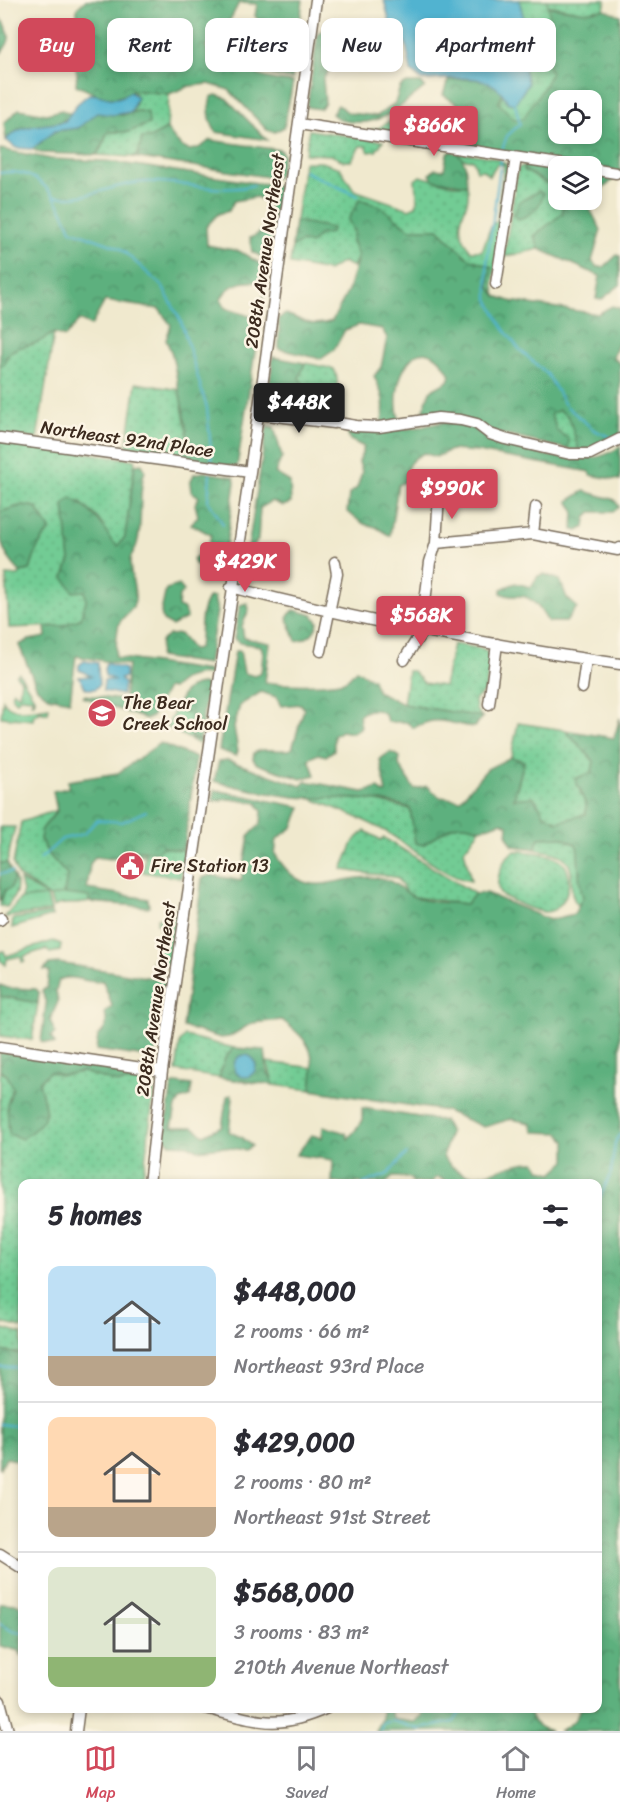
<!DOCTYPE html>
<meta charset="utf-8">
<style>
:root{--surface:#fff;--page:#f2f2f3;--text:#2b2b33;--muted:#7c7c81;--line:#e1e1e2;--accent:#d1495b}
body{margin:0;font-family:Sriracha,sans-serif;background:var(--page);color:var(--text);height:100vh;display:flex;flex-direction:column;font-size:22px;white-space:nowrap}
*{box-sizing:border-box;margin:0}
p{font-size:20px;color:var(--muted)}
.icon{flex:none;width:33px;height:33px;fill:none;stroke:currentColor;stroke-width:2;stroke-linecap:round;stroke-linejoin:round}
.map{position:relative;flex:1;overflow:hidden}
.panel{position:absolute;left:18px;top:1179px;width:584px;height:534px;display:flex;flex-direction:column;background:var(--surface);border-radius:12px;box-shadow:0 3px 9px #0003}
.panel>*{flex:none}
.banner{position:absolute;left:18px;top:18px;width:585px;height:54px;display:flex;gap:12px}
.buttons{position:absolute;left:548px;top:90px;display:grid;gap:12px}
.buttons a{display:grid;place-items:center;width:54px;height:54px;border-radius:12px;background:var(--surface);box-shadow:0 3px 9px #0003;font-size:30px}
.price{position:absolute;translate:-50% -51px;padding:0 14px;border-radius:6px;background:var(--accent);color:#fff;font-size:20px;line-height:39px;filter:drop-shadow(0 2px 3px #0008)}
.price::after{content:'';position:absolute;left:50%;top:36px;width:18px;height:14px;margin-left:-9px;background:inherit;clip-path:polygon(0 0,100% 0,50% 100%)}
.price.on{background:#222;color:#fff}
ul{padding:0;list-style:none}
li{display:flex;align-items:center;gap:18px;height:150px;padding:0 30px}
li+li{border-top:2px solid var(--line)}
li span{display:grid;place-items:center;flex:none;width:168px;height:120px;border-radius:12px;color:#555}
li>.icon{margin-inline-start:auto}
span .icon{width:72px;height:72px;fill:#fffc;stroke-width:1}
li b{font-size:26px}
h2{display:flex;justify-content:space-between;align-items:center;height:72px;padding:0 30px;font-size:26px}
.pill{padding:0 21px;border-radius:12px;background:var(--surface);box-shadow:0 3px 9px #0003;font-size:21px;line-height:54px}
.pill.on{background:var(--accent);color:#fff}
.dock{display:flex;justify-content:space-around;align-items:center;height:84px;border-top:2px solid var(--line);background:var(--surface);font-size:16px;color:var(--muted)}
.dock a{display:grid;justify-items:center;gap:3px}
.dock .on{color:var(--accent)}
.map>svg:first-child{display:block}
.grass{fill:url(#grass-dots);stroke:#567b59;stroke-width:1.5}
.forest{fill:url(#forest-crowns);stroke:#4c6d4e;stroke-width:1.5;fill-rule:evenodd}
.wetland{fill:url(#wetland-marsh);stroke:#567b59;stroke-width:1.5}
.green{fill:#72cc94;stroke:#567b59;stroke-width:1.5}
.water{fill:#51b3d0;stroke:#466e77;stroke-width:1.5}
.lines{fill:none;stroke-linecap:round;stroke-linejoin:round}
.stream{stroke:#51b3d0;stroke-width:2}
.minor-casing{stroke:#7a6d5c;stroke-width:13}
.minor{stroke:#fff;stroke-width:10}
.labels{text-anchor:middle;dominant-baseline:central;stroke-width:5;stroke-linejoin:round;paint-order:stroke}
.street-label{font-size:18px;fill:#3b2a1e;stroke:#fcf5e5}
.poi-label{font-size:18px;fill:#3b2a1e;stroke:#fcf5e5;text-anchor:start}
</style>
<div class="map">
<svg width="620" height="1731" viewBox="0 0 620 1731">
<defs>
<pattern id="grass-dots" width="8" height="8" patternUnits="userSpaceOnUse" patternTransform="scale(1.5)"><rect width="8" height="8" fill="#72cc94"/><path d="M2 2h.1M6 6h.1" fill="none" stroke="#64af7f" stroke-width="1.8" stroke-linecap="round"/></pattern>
<pattern id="forest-crowns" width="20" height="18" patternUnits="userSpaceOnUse" patternTransform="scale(1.5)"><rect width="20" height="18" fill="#5db07e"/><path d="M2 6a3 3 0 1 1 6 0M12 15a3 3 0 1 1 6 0" fill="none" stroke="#4e8f67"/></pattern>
<pattern id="wetland-marsh" width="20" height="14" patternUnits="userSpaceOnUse" patternTransform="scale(1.5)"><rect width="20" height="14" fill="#72cc94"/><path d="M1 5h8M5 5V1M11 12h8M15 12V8" fill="none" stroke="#64af7f"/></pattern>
</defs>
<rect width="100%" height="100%" fill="#fcf5e5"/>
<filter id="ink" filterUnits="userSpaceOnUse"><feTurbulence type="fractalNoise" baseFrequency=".0167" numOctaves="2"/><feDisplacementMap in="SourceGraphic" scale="12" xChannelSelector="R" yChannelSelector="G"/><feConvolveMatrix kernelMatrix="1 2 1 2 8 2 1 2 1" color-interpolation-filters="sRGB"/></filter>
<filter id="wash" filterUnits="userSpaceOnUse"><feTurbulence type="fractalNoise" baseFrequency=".008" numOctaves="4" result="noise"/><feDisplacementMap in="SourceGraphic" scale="24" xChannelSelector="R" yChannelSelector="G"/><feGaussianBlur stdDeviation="1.35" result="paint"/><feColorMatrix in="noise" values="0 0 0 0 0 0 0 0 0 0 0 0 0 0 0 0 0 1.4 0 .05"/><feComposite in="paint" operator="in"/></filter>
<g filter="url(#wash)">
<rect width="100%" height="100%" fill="#f0e9ce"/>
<path class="grass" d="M519,0H606L604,9L585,12Z
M133,90L169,94L167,129L150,138H142L138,155L132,157L96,155C103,149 103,140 108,132H129L140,111L131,112L136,104L135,93L130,92Z
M400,114L412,116L444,143L369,130L379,128Z
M309,130L383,141L376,151L369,152L366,146H360L351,161H343L331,155L305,154Z
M458,153C475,155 499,154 511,169L493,284L496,296L489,286L491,267L468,258L438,229H410L381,208L360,199L348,220L354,232L352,240L358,256L353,267L343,262L328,271L290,264L304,162H321L340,168L354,190L409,209L416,206L418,200L415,180L420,176L453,185H467C474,212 446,217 471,251H482L491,226L498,220L504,165L497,164L489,176L483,170L477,171L473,160L463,159Z
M525,165L524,170L558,190V200H562L563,213L535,236L539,249L504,257L518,168Z
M54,333L37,439L0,434V366L4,365L7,353C21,343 38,342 54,333Z
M305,363L334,369C342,386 333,397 334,414L299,406V378Z
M136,383L179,390L187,430L188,461L126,452Z
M559,410L569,417L579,450L568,449L557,432L551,414Z
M0,440L135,460L125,537L118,546L109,540L96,517L80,502L64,504L70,560L64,577L85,591L86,601L80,619L61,626L9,628L6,575L19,576L20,572L30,570L37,548L50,529L36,507L23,505L0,512Z
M453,644L484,649L491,658L485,691L475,700L476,710L482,717L403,704L408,671H413L424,683L444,686Z
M19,673L35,699L34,703H31L33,698L21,697L16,702L12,698L13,691L19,695L21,680L16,675Z
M175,710L191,713V738L200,740L199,744L167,727Z
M518,723L565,730L594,761L592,772L575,779L586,805V814L558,822L544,814L534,797L514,799L524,762L511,757Z
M307,797L373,800L410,809L415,843L423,845C445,831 454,818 480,829L464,850L471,881C443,878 409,844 383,830C359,817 333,807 307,797Z
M57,810L42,829L40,839L50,856L67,875L64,894L50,897L18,876L15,869L13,864L21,822Z
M0,827H15L7,863H0Z
M365,831L381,840L384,838L475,894L467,904L414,897L406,892L397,878C379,873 361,875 342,869L354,841Z
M561,837L577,845C580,863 577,879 584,897L579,906C564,893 579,870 563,857C556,852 543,851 535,849L539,838Z
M185,842L181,878L143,872L145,855L122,852L124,848H132L144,853L163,847L180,850Z
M515,851C529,852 549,852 561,861C577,873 567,912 545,912C531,911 514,901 501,895C493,883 502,857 515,851Z
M14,877C20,890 15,896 7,907L0,906L5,890L11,887Z
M20,880L47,896L20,899L23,892Z
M0,996L38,1003L32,1040L0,1036Z
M185,1036L234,1048L225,1058L219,1078L176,1071L180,1042Z
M267,1062L314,1068L311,1090L274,1085Z
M0,1071L7,1075L13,1088L7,1105L46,1113L39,1082L49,1071L62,1075L83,1072L118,1083L143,1080L146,1075L151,1078L155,1086L142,1183L22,1184V1328L0,1323Z
M0,1328L22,1334V1354L0,1351Z"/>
<path class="forest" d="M86,0H303L292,79C279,76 261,76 257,62L272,38L255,16L257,4L239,3L230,20L206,46L214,70C226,71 233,64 245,65C258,79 274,80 293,82L284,127L275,132L267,130L229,90L209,84L190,86L169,94L133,90C110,106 99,95 76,85L77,73L74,61L54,59C52,38 60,30 77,18V8Z
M545,6L585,12L604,9L620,15V172L444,143L426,125L437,124L459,132L473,123L470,112L443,95L448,80C473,77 496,77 508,103ZM558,100H591V134H558Z
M0,17C10,33 14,38 1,53Z
M321,31H330L337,36L380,42C370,44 361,41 352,44L348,49H333L328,72L323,79L325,103L320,109L307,107L318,33Z
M407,83H421L425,87C403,104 384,125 354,122C346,122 338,120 332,114L338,105L349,113L377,116L395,103L400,87Z
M216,95L226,98L267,140L216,132C209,122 208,109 211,97Z
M19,109L46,114L62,110L71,114C54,134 27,116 6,140L4,123Z
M140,111L148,113L149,124L129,132H108C103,140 103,149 96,155L41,153L32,149L55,131L78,128L97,113L121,115Z
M167,129C180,149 190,158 210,140L280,150L283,154L279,175L275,178L132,157L138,155L142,138H150Z
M0,149L51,159L107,161L278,186L270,261L252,252L250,238C266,231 268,223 270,206L257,197L234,201L229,211L218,214L206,227L207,245L239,251L266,267L265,276L259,282C243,281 229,283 221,299L225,308L252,317L258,312L264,294L237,467L188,461L187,430L172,354L166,340L171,325L159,309L105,301L91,326L79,320L65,337L54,333C48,336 42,341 36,343C20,349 9,345 4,365L0,366Z
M451,151C467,154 466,171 467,185L433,180L430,174L435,169L444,170L447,153Z
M525,165L558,170V190L524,170Z
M591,174L615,178L597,194L590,209L601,230L592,261L597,267H604L617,255L620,256V285L601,300L596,299L600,276L539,249L534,236L563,213L562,200H591Z
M539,191L543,194C541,207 531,216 518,219L514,216L519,202Z
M360,199L381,207L410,229H438L468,258L492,267L489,286L496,296L510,301L598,314L612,306L620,308V339L613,357L620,364V435L592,449L579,450L569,417L559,410L551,414L557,431L569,439L568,449L425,417L423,411L430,391L448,381L450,375C420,318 386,382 400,421L381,423C387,404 382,393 374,376L381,367L387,338L382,329L359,325L345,330L334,350L321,359L279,349V318L286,314C304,321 312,328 332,321L348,291L358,256L352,240L354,231L348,220Z
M295,221L332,228L331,233L319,235L311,244L302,242L292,247Z
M273,357L305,363L299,378L306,388V401L299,406L273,402L268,397Z
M438,423C449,423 461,423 471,428C479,431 486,438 495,441C528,453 593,471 620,446V480L590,475V472L478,452L451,450L436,457L424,453C411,459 405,466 406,481L398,485L390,536L376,527L364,524L347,512L349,494L357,488L362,472L359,462L364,447L350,440L346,430C378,432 408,431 438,423Z
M267,426L274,427L282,457L275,473L290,482L291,503L283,506L272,501L260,508L258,540L251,548L254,563L243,580Z
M142,464L145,470C137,494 144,520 137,544C136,550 130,555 130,561C130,573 135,586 135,597C136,611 123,614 119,624C116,634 117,647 115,657L209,671V675C192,673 184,678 172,689L167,688L152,717L146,719L83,697L85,695L124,700L128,665L76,656L70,701L48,697L37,688L19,645L29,640L46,637L45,627L61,626L80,619L86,601L85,591L73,592L64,577L70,560L64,504L71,498C83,504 96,516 104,527C109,536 109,540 118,546L125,537L135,465Z
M204,472L234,477L235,482L223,569L215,572L195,564L193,559L197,556L214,557L217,552L209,543L211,535L191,524L198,516L195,504L199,497L191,491L190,483L194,474Z
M584,491L615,500L619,507L613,512H591L586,518L585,527L578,531L573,530L574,510L568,501Z
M23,505L36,507L50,529L37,548L30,570L20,572C0,551 0,543 0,512Z
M544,574L560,580L567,598L577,607L566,622H548C542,612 533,596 520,596C512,596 509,597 501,593V589L515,583L531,587L538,576Z
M179,585L184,591L179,596L178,607L184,609L187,618L172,626L163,621L161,612L166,589Z
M209,597H214L217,611L208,664L159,657L161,641L169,635L180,634L193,650L199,647C202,629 198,613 209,597Z
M247,603L249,609L242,626L244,638L270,643L265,682C280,685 333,686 346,680C350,678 353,673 356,670L373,679L377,691L403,704L482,717L475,727C451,726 440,713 414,728L406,722H387L385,714C375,708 368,708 359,716L361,727L353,733L341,731L334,736V750L326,756L318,754L309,759L315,775L301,779L257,764L253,759L254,753C265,746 279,753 292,749L304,709L301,704L281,706L276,697L261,692L240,705L234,727L238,751L236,756L219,750L235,651H240L244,673L254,676L261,673L263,653L261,646L240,643L234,639L240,605Z
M294,610L313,615L318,622C315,634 308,639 296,641L287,617Z
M201,684L207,685L200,740L191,738L188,728L192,718L191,713L175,710C181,696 185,686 201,684Z
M620,718V1731H559C567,1727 579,1719 579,1709L597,1708V1184H448L447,1181L437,1177L431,1183H413L410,1178L393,1177L386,1183H332L333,1160L296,1155L312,1135L322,1138L323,1126L346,1133L348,1139L362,1122V1108L444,1121L450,1132L443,1157C474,1196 499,1160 536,1162L541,1170L553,1173L566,1161V1141L560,1133L534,1132L530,1123L511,1119L484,1127L446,1111L311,1090C316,1052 312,1043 282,1020L252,1023L229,1037L221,1038L183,1027L202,878L211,875L241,881L249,836L261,823L262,811L257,803L230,799L213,801L215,790L301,807L293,827L277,839L275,854C309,910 336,869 385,879C394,881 403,891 412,896C426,903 450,902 466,904L475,894L486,893L550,920L574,914L583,897C577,878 580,864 577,845L561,837L539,838L535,849L513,846L507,836L508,825L502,822L480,829C454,818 445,831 423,845L415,843L410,808C373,795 334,800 295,797C269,794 240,788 214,781L219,761L227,760L301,786L306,781L363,792L379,788L382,792L386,793L380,759L390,752L400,757L399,765L414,789L427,786L440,797L460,800L487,769L511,757L524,761L514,799L534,797L544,814L558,822L586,814V805L575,779L592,772L594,761L565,730L614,738Z
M160,743L196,758L185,842L181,850L163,847L157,852L124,848C116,864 110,858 95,857L90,864L87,889L148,899L149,907L89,902V897L64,894L67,875L50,856L40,839L42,829L57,811L53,791L68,788V781L118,773Z
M0,863H7L14,877L11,888L5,890L0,902Z
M58,963L166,980L154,1058L96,1050L98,1036C107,1029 107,1023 105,1012L112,1006L103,981C87,985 74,973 59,980L56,991L58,1002L50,1020L55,1033L51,1037L55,1044L41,1042L46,1004L42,990L47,988L49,971L44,970L49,964Z
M0,985L8,988L36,989L39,992L38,1003L0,996Z
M234,1048L265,1050L267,1069L274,1085L219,1078L225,1058Z
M0,1052L146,1075L143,1080L118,1083L83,1072L62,1075L49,1072L39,1082C47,1116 52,1118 22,1139L9,1134L7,1105L13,1088L7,1075L0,1071Z
M177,1083L192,1085L190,1097L180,1100L176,1107L172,1127H193L204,1135L222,1126L227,1096L231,1095L233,1098L229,1132L243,1138L252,1146L246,1150L222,1147L198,1150L188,1145L170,1144L164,1137L172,1085Z
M0,1351L22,1354V1461L6,1458L0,1469Z
M0,1603L18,1604L22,1608V1657L19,1651L0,1646Z
M382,1709H390L393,1719L415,1722L423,1716L422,1709H529C531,1722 538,1728 551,1731H376L382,1719Z"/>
<path class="wetland" d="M518,0H547C550,20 555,38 544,56L551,72C545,90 532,101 524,118L514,119L499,103L502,94L515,99L519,52Z"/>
<path class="green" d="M3,700C10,716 36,708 49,707L48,713L39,711L38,714H34L33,720L1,717Z
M64,894L89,897V902C76,906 65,901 53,907L50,897Z
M47,896L51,911L5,917L20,899Z
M177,908L169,962L167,965L152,963V960H156L161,924L157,923L158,918L171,917L172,910Z
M51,913L52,916L12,928L13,919Z
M53,941L61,944L60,951L50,953L46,949L24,956L25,961L22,962L21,956L7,959L6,965L0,960V952L4,951L6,956Z"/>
<path class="water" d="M384,0H519L527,30L521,54L528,84L515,104L508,103C492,68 453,80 422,80L411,71L406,44L391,27Z
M130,92L137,97L131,112L112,115L97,113L78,128L55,131L32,149L16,148L6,140C22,122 43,127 65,121L77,104L89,94C106,94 112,105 130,92Z
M84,661L98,663L99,685L95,689H86L79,677L91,676L79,670V665Z
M106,663L125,669V677L120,679L124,683L122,695L103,691L104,680H115L105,676L104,669Z
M234 1066a11 11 0 1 1 22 0a11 11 0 1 1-22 0Z"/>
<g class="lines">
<path class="stream" d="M502,150L507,136L520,124L515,104
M501,160L487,262L488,299L503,328L519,349L548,375L565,405L594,430L612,438
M304,171L358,196
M0,173C38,166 59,198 71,230L120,248L162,286L181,321L207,408L212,461
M53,196C90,201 110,184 144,182C180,180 219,195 254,185
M210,474L208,501L223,524
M40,859L62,839L84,834L97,820L122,822L146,811
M0,874L12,872
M363,1184L388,1174L406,1154
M597,1204L611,1173L615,1143L620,1134
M0,1367L22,1368
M0,1424L22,1427
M0,1624L12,1631L22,1633
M61,1708L62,1710
M380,1731L383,1723L393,1721L419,1729L454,1722L463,1708"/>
</g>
</g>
<g filter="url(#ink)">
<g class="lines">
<g class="minor-casing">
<path id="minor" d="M299,124L572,166
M591,169L616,173
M496,284L516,158
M260,403L313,413L338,423L356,426L379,427L438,418L461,420L477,424L490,434L505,439L570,454H590L620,439
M259,414L334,423
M0,438L250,472
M533,534L536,507
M436,543L533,534L618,550L620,548
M231,587C360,621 489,645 620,664
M321,651L337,574L335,562
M404,660L421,633L430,562L436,543L439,495
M582,688L586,660
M489,704L497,644
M0,920L2,918
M0,1047L162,1071
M149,1184L162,1071L250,472L316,0
M0,1554L22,1568
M0,1701L8,1731
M205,1708C257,1721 277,1731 327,1708
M76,1731L79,1708"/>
</g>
<use href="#minor" class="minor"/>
</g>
</g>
<defs>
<g id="school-disc" transform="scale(1.5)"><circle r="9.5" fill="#d1495b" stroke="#fcf5e5"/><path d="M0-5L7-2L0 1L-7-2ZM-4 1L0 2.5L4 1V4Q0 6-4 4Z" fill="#fff"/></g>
<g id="civic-disc" transform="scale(1.5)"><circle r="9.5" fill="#d1495b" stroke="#fcf5e5"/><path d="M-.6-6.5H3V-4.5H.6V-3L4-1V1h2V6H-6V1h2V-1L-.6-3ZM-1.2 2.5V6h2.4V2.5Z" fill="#fff"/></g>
</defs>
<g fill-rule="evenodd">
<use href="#school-disc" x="102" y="713"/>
<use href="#civic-disc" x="130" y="866"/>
</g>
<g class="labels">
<g class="street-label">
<text transform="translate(265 251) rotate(-82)">208th Avenue Northeast</text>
<text transform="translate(127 439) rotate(8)">Northeast 92nd Place</text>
<text transform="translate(156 999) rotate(-82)">208th Avenue Northeast</text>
</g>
<g class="poi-label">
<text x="123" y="703">The Bear<tspan x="123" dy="21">Creek School</tspan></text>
<text x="151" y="866">Fire Station 13</text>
</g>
</g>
</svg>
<div class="buttons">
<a><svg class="icon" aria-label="locate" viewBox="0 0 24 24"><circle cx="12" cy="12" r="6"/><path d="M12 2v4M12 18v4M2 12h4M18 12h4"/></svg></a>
<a><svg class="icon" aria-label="layers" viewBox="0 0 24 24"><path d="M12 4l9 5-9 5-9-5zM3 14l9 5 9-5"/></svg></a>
</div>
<b class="price" style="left:434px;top:157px">$866K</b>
<b class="price on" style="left:299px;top:434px">$448K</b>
<b class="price" style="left:452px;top:520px">$990K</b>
<b class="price" style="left:245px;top:593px">$429K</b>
<b class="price" style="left:421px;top:647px">$568K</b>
<div class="banner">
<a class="pill on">Buy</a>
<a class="pill">Rent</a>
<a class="pill">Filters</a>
<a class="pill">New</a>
<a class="pill">Apartment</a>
</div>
<section class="panel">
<h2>5 homes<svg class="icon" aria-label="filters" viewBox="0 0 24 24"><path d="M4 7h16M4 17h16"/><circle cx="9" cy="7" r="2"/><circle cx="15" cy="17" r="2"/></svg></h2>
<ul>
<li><span style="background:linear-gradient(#bfe0f5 75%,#b9a48a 0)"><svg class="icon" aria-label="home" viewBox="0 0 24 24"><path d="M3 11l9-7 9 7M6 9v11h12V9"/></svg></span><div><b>$448,000</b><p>2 rooms · 66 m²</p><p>Northeast 93rd Place</p></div></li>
<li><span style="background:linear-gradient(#ffd9b3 75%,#b9a48a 0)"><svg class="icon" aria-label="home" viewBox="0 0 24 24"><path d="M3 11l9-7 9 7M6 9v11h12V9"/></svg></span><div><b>$429,000</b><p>2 rooms · 80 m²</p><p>Northeast 91st Street</p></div></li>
<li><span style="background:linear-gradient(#dfe7d0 75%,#8fb573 0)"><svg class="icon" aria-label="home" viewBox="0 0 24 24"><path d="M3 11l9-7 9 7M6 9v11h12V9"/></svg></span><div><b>$568,000</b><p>3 rooms · 83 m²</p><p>210th Avenue Northeast</p></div></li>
</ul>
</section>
</div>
<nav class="dock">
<a class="on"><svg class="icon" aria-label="map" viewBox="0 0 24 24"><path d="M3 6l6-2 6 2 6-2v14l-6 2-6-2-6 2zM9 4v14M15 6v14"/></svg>Map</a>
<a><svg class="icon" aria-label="saved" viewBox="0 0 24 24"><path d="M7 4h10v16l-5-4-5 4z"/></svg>Saved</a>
<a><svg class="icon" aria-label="home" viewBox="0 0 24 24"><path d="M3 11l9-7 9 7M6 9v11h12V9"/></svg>Home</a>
</nav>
